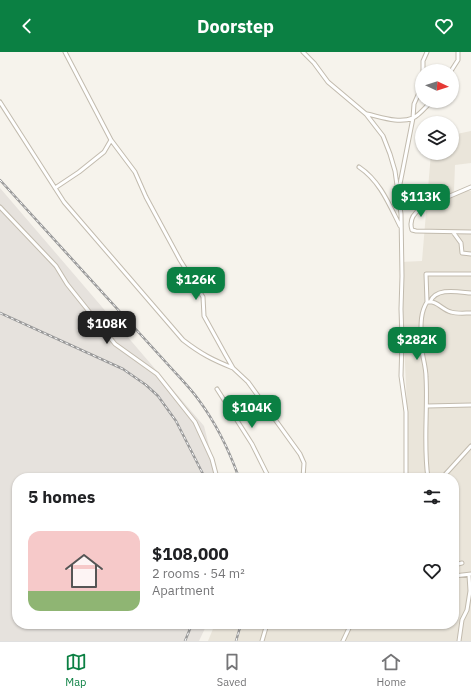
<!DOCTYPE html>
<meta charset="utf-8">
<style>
:root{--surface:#fff;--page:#f6f6f6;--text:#202124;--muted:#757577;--line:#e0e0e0;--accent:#0b8043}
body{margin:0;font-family:"IBM Plex Sans",sans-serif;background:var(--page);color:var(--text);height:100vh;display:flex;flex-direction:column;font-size:15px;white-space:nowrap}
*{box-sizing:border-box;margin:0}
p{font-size:13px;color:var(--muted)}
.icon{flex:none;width:22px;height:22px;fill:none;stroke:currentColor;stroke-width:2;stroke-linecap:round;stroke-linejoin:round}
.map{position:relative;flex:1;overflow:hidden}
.drawer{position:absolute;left:12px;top:421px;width:447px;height:156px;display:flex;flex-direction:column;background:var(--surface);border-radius:16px;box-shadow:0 1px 3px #0004}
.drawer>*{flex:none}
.needle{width:26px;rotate:94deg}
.fabs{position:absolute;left:415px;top:12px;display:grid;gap:8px}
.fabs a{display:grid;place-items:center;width:44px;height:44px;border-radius:50%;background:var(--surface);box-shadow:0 1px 3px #0004;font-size:20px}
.price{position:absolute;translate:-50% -34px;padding:0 9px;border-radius:8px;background:var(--accent);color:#fff;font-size:13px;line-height:26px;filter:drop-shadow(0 1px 2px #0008)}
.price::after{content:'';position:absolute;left:50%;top:24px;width:12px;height:9px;margin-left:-6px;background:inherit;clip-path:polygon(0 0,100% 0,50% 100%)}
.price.on{background:#222;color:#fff}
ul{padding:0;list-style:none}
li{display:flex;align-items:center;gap:12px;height:100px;padding:0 16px}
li+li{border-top:1px solid var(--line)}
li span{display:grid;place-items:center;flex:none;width:112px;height:80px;border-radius:12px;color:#555}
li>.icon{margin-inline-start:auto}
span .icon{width:48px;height:48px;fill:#fffc;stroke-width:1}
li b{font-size:17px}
h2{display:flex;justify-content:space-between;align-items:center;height:48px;padding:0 16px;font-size:17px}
header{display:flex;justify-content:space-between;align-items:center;height:52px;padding:0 16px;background:var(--accent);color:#fff;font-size:18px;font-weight:700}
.menu{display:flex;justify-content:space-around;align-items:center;height:56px;border-top:1px solid var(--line);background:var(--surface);font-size:11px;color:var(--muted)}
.menu a{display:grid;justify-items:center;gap:2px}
.menu .on{color:var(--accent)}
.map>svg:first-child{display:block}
.residential{fill:#eae5da}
.industrial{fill:#e6e2dd}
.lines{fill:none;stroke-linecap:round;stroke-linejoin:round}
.minor-casing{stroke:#c2bbae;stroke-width:5}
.minor{stroke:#fff;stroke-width:3}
.rail-casing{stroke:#9a9a9a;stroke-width:2.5}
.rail{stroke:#fff;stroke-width:1;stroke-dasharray:3;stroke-linecap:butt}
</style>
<header><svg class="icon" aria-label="back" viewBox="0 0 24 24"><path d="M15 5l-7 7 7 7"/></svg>Doorstep<svg class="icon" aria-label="heart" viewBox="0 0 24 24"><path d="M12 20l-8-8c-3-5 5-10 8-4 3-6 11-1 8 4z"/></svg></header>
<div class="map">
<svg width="471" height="589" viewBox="0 0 471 589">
<rect width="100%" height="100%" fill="#f6f3ec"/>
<path class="residential" d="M471,79V111L455,113L454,139H471V589H208L215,572H454V426H408L407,353L400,210L422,209L431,101H452V83Z"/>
<path class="industrial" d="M0,136L204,374L217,426H17V572H207L199,589H0Z"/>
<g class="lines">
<g class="minor-casing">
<path id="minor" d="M303,0L314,11L328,30L366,62L383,84L390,102L395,119L401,162L402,224L401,257L402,287L401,324L406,360V426
M423,19V9L427,0
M451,19L458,8V0
M0,50L64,150L183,288C201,302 213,308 233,316
M367,62C381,65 399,72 413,66C420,63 426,54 432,49
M111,88L135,120L146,145L180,208L203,245L204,264L225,302L233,316L248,330L300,402L304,411L303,426
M359,115C380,129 389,152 400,174
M471,135C464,138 457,141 450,144C436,149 405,157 412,178L416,179L471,180
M55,136L79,120L104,100L111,88L65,0
M399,137L413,66L414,52L422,34
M0,155L56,214L67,232L115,292L157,322L195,370L212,407L217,426
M453,180L461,191L462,201L471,202
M427,250L426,222H471
M430,250C436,235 458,240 471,241
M217,337L252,392L269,426
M427,354L471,353
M428,426C423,393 428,358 426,325C426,312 420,299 421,286C421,274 420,261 427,250C437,248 442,258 451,260C457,262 465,261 471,261
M442,426L471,394
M454,513L462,511
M454,524L471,522
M262,589L267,572
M343,589L351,572
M459,589L462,568L467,558L470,539L469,523"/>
</g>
<use href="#minor" class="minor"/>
<g class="rail-casing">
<path id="rail" d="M0,128L172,317C181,327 190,336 198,347C216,371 229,398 239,426
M0,261L123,317L146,333L158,344L176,369L205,426
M185,589L192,572
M236,589L241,572"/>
</g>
<use href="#rail" class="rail"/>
</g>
</svg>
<div class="fabs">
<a><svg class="needle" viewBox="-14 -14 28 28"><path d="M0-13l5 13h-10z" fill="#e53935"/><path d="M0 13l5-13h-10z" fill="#757577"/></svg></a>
<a><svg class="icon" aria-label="layers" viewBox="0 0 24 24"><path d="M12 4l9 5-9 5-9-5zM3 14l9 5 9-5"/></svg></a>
</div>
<b class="price" style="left:421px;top:166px">$113K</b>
<b class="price" style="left:196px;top:249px">$126K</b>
<b class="price on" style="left:107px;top:293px">$108K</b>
<b class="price" style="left:417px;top:309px">$282K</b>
<b class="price" style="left:252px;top:377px">$104K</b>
<section class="drawer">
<h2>5 homes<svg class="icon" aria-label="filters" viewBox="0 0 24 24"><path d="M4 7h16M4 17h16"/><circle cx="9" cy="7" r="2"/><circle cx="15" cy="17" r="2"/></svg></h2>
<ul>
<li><span style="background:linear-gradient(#f6c9c9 75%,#8fb573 0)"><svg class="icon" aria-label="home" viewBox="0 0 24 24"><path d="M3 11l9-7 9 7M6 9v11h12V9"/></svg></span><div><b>$108,000</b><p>2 rooms · 54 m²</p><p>Apartment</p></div><svg class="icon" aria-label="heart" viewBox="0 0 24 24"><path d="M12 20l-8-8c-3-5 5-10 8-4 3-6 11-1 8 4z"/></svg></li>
</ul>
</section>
</div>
<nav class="menu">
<a class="on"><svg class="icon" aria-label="map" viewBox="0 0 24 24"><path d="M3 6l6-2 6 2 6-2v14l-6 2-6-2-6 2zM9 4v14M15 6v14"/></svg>Map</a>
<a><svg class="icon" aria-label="saved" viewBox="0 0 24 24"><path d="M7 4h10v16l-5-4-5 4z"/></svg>Saved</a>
<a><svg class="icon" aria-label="home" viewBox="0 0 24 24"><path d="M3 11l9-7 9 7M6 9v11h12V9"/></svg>Home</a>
</nav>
